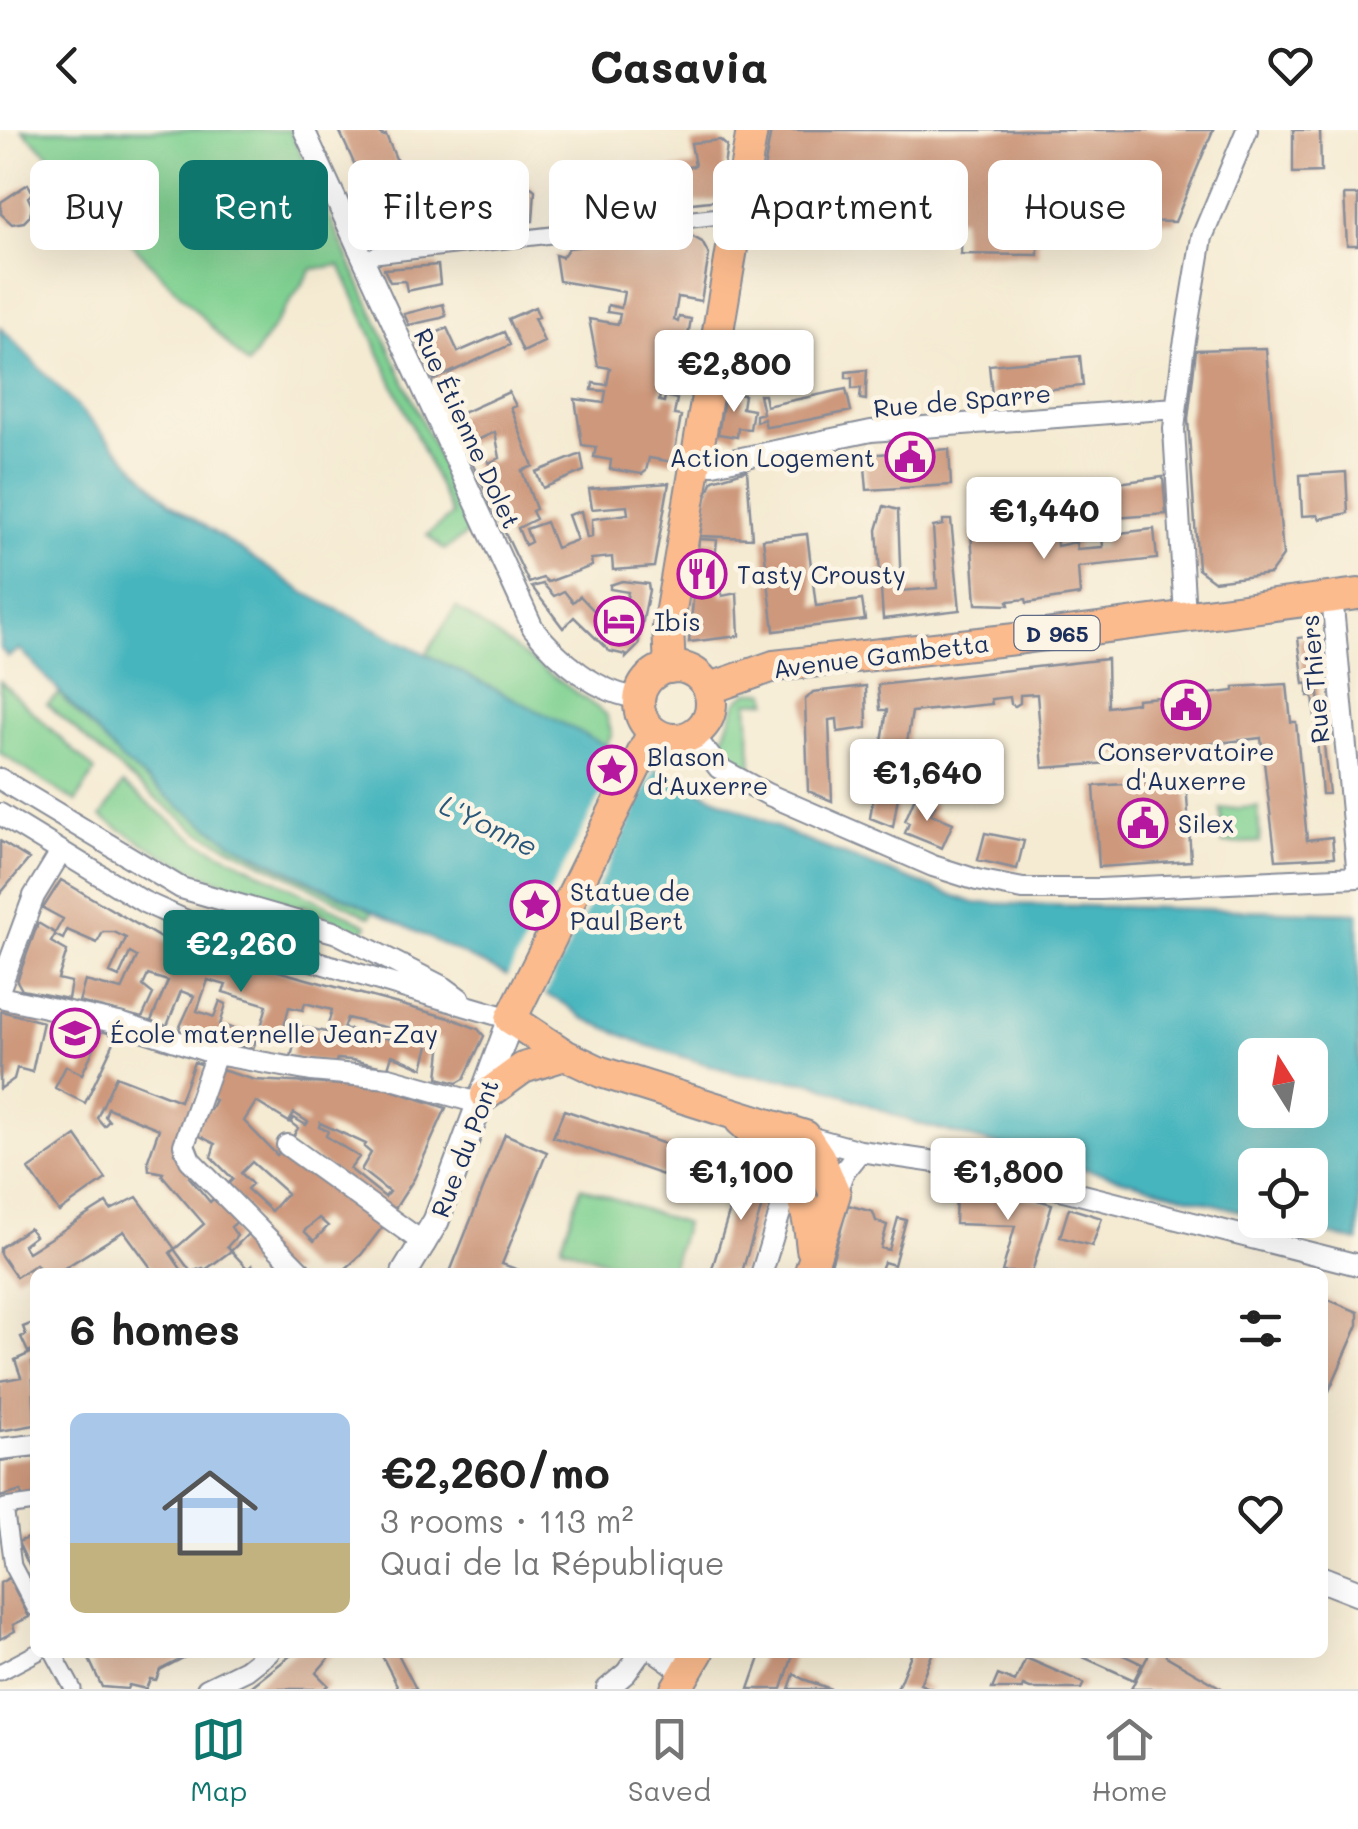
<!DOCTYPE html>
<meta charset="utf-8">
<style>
:root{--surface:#fff;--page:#f6f6f6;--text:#222;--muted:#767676;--line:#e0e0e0;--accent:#0f766e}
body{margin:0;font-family:Mali,sans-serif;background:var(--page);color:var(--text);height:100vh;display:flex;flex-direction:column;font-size:38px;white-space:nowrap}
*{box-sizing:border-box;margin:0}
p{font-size:32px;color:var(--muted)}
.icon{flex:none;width:55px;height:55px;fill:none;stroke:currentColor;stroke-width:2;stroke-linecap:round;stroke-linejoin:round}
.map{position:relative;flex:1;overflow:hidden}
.details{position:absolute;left:30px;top:1138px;width:1298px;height:390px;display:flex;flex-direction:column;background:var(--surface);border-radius:15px;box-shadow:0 10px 40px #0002}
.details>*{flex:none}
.guide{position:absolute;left:30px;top:30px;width:1300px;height:90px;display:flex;gap:20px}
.needle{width:65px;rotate:349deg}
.tools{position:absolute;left:1238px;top:908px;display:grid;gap:20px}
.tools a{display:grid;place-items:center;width:90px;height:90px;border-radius:15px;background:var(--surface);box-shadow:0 10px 40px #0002;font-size:50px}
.price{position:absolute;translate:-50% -85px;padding:0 22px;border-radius:10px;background:#fff;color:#222;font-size:32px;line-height:65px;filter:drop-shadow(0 2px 5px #0008)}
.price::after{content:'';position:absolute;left:50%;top:60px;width:30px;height:22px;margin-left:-15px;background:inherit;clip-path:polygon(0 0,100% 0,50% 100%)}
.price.current{background:var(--accent);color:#fff}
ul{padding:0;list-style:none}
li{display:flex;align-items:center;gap:30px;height:250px;padding:0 40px}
li span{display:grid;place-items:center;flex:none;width:280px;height:200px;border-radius:15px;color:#555}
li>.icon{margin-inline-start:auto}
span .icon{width:120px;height:120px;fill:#fffc;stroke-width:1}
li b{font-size:42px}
h2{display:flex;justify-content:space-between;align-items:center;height:120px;padding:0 40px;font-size:42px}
.tag{padding:0 35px;border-radius:15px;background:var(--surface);box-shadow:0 10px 40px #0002;font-size:35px;line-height:90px}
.tag.current{background:var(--accent);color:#fff}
header{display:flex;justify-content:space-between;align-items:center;height:130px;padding:0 40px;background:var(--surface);font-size:45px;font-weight:700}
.tab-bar{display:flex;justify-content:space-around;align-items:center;height:140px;border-top:2px solid var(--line);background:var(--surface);font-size:28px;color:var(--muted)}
.tab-bar a{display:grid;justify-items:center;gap:5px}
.tab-bar .current{color:var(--accent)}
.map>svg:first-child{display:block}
.green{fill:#80d192;stroke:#4e8078;stroke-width:2.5}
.water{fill:#46b5be;stroke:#30728e;stroke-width:2.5;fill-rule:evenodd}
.pier{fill:#f5ebd3}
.building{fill:#cd987c;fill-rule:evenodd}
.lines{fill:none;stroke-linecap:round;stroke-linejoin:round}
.pedestrian-casing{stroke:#888d98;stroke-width:19}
.minor-casing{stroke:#888d98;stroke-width:24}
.tertiary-casing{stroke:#888d98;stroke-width:29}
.primary-casing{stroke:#888d98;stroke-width:34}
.pedestrian{stroke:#fff;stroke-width:15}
.minor{stroke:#fff;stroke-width:20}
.tertiary{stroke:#fff;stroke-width:25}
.primary{stroke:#fbbb8d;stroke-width:30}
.labels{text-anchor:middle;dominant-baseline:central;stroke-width:9;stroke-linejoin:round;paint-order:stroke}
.shield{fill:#fcf5e5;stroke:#5e6a86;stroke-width:2.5}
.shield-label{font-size:22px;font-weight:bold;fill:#1b2f5e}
.street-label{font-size:25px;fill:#1b2f5e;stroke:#fcf5e5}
.poi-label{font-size:25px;fill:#1b2f5e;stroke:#fcf5e5;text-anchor:start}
.water-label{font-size:28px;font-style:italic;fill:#28577b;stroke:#fcf5e5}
</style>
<header><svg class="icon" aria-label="back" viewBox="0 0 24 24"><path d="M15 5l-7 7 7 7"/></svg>Casavia<svg class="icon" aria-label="heart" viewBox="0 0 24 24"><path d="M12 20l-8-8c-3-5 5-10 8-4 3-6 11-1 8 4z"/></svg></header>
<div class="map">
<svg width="1358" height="1559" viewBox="0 0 1358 1559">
<rect width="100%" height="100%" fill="#fcf5e5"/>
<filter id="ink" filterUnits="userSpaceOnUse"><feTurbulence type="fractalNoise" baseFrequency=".01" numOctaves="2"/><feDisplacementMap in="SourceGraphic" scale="20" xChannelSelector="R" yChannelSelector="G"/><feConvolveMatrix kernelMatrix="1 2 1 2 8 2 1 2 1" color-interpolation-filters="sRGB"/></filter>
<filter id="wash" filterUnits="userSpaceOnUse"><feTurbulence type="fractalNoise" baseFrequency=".0048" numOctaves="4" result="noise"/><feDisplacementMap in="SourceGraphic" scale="40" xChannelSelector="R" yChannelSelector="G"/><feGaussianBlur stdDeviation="2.25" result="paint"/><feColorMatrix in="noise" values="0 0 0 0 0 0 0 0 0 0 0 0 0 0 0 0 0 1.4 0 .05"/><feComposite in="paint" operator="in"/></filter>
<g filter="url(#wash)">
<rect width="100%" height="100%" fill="#f5ebd3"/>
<path class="green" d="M22,0H290L472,401L444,420L427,405L452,385L340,135L312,139L248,235L109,90L94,66Z
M456,477L606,584L612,605L605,615L426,524Z
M0,551L95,641L76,672L0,623Z
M748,562H767L768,571L748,572L752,640L727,627L721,614L737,571Z
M59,564C111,619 163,669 228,709C273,738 325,758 373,781L370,787L198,701L125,644L47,574Z
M123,654L197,711L367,795L362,803L303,775L298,785L248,770L243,759C187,742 150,718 101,687Z
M1258,677L1260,712L1223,714L1221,679Z
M581,1057L685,1094L670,1142H636L561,1116Z"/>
<path class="water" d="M0,197L170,373L307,464L605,615L804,710L974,773L1358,783V1112L1275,1090H1310V1035H1255V1085L912,992L814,953L739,944L703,933L646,915L583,888L565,874L231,712L180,677L122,630L20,519L8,527L0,518ZM1255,925H1310V980H1255Z"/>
<path class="pier" d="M622,623L655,639L581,792L584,802L574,805L544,867L506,849L537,788L524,778L525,772L530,767L545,773Z"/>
<g id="blocks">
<path class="building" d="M339,0H379L382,6L386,5L412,67L451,63L457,53L472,45L515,44L535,60L533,91L420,103L387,96L381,93Z
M771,0H1213L1175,92L1038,89V125L961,124L962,88L884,86V105L860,104V96L808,94V102H784V84L769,82L760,62Z
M1293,0H1320L1321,42L1293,43Z
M720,10L727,16L719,70L572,86L570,51L695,36L691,13Z
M28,54L33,63L28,67L32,76L30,86L24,92L12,94L1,84V72Z
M1344,65H1358V115H1347Z
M688,104L702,112L709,125L701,171L678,167L674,190L678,192L679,187L691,189L688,206L695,207L687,252L663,248L659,271L664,272L665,266L677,269L674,285L681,286L673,332L649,328L646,341L642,344L610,339L611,330L594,327L596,317L582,315L575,269L604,273L606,261L592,260L593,253L607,255L610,238L598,236L589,189L618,194L620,184L607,182L608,175L621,178L624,162L559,151L555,125L562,127L569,118Z
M438,135L440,154L407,161L405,151L390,152L384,139Z
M443,174L446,186L441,188L409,195L404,184Z
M535,177L539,187L534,188L544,212L523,222L508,189Z
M447,198L458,222L504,202L510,215L434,250L417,212Z
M1266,218L1283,426L1270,444L1214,451L1198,439L1188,289L1196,220Z
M1080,226L1083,256L992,265L989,235Z
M867,240L866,258V270L860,269L861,258L852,259V248H846V242Z
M846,259L851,281L788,294L766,297L764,289L756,292V285L763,283L759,265H764L766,276Z
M509,262L516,276L511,278L533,336L522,341L536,379L532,381L536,389L518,398L525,415L531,412L526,399L546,392L556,418L577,410L568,385L581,381L587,408L592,407V389L628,384L627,376L592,379L589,359L669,353L654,437L613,440L612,427L591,429L592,436L548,452L543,448L529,453L471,331L485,325L489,333L500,328L495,302L464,316L451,288Z
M725,262L744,265L742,278L753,280L750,299L738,298L737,307L718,304Z
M949,319L951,355L867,360L864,325Z
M581,324L584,341L543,358L536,342Z
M747,340L752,408L700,406L705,369L713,350Z
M1346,342L1348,383L1320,389L1318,385L1302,386L1300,345Z
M1163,347L1166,384L1075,391L1073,359Z
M884,376L898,380L901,461L937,458L933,397L943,395V390H951L960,480L883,489L877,400Z
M1055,393L1057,416L1076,412L1077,419L1103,417L1102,405L1154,399L1157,429L1078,437L1080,465L1027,473L1026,469L1008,471L1009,475L976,474L971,402Z
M807,404L816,476L862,470L865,490L774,501L763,409Z
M699,409L717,410L713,447H721L722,466L737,463L739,506L689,512Z
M622,451L648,454L649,460L638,516L626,528V525L609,521L574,487L563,498L532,457L543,454L554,466L564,461L573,472L580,466L600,487L612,481L624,486L628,462L610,459V455Z
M1314,506L1318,552L1304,554L1298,508Z
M1107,529L1108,577L1137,573V569L1160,567L1161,570L1234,561V557L1287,554L1291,592H1296L1307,710L1332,707L1334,727L1276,730L1261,608L1109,626V633L1043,638L1037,564L1020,565V573L1015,576L1011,574L1010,567L991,569L992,574L912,582L893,697L870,688L887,580H880L878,555Z
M1318,554L1319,565L1329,664H1322L1313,565L1308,566V555Z
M866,556L867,598L838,602L837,589L829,590L832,671L808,661L805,570L813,562Z
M1186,650L1191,731L1099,737L1094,656Z
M915,667L935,675L931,684L953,693L942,718L905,703L909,693L905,691Z
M985,703L1024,711L1017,739L978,730Z
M0,711L29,729L0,764Z
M61,750L164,810L453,889L478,899L484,906L464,949L457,953L438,948L442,910L431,908L423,938L392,925L388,938L352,930L337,929L335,934L291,927L299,896L326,902L332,880L305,873L303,880L289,877L282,905L261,897L267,875L223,862L226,855L208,850L197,881L214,887L220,871L226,874L220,895L258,904L253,919L179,899L194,866L181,861L167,896L151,891L168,851L148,845L143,856L153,864L142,888L79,872L85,851L122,860L137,827L130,823L119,847L110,843L126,808L114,802H103L97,813L67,800L63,809L55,805L51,812L67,821L58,849L71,852L68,869L22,860L17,851L38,793L55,803L63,789L43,778ZM347,888L392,899L390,909L343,898Z
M1,881L43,892L32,942L17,938L14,949L0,959Z
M102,901L117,906L85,973L55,958L66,936L82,944Z
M194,932L201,934L204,941L174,1023L194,1042L189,1047L210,1072L218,1065L240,1089L231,1097L237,1106L227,1117L231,1121L252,1100L295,1142H267L262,1138L258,1140L252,1135L248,1139L231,1121L205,1140L203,1138L191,1142L174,1119L170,1123L183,1142H154L124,1101L58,1142H42L36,1134L16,1147L0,1124V1118L29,1098L35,1106L23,1115L28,1122L106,1073L111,1080L137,1067L175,1119L204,1094L162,1045L163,1043L149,1040L148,1030L159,999L108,978L105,986L109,991L104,996L97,988L116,946L180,971Z
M218,939L255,950L382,957L446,978L414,1049L391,1085L291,1010L298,998L291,993L294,988L306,995L308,992L294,983L289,992L256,972L244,991L277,1025L281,1020L387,1091L361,1125L342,1142H311L225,1057L233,1049L211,1027L215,1014L194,1003L204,978L210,980L215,970L207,967ZM320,993L366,1014L364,1017L371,1023L361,1040L389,1062L385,1067L350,1039L359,1027L326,1006L328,1001L319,997ZM252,1032L287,1063L271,1081L247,1059L252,1054L241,1043ZM319,1088L328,1096L314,1111L304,1101Z
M564,980L719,1032L709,1061L553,1007Z
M505,1004L547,1022L502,1134L524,1142H450Z
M76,1006L106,1049L59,1082L29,1039Z
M742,1040L770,1049L742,1142H711Z
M956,1063H1013L1052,1074L1032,1142H1002L1015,1096L955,1094Z
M848,1075L873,1082L876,1091L887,1095L881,1118L889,1120L898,1088L906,1090L894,1135L884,1132L880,1142H829Z
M1069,1078L1102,1088L1092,1116L1060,1107Z
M1322,1167L1358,1182V1195L1329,1261L1322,1258Z
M35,1192V1219L28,1222L21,1207L26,1205L23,1197Z
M35,1221V1231L32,1232L35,1295L0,1301V1251L21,1247L15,1230Z
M35,1326V1369L23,1371L21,1361L0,1367V1331Z
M35,1394V1436L30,1438L18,1412L35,1405L31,1396Z
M9,1448L29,1487L13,1495L15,1501L0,1509V1453Z
M89,1522H195L160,1540L156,1550L150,1549L146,1559L129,1555L127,1559L102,1557L88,1527Z
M295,1522H334L316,1543L328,1555L324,1559H248Z
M380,1522H397L416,1559H399Z
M762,1522H794L782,1559H749Z
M912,1522H933L920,1554L932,1559H897Z
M1072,1522H1117L1142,1534L1134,1550Z
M1150,1522H1165L1166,1526L1223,1559H1131Z
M1026,1528L1084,1553L1081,1559H1030L1023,1556L1022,1559H992L998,1545L1015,1552Z
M794,1544L803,1549L831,1559H789Z"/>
</g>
</g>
<g filter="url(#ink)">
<use href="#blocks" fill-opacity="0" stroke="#888d98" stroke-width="2.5"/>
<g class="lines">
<g class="pedestrian-casing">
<path id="pedestrian" d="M375,125L737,84
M35,1373L5,1377L13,1436L35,1478
M53,1522L73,1559
M0,1542L38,1522"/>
</g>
<g class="minor-casing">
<path id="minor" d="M304,0L533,498C559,530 597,564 640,568
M694,333L713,334L871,301L1176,278
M1332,466L1358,747
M1185,485L1174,299L1183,222L1202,107L1247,0
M693,605L719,638L767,664L933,736L977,750L1023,759H1100L1358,747
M0,649L181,758L337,803L445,858L460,869
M0,684L144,772L202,798L511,889
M0,858L34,766L61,722
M0,867L123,894L216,924L311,941L389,948L482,974
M216,924L184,1015L190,1030L301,1142
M805,1006L860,1021L977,1038L1358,1135
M287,1015L425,1114
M835,1064L844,1041L860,1021
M762,1142L792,1043
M0,1319L35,1315
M656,1522L687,1544
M207,1559L246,1540L269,1522
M607,1559L626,1543L641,1522"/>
</g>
<g class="tertiary-casing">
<path id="tertiary" d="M405,1142L436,1091L511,889
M1322,1449L1358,1463"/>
</g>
<g class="primary-casing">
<path id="primary" d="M639 573a36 36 0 1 1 72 0a36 36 0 1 1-72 0Z
M670,538L668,497L752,0
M708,559L774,536L1015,509L1358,464
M653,602L511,889L565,925L601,942L805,1006L819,1027L835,1064L810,1142
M486,965L523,938L565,925
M740,990C788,1035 805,1050 812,1119
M676,1559L698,1522"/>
</g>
<use href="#pedestrian" class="pedestrian"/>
<use href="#minor" class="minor"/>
<use href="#tertiary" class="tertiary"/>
<use href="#primary" class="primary"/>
</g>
</g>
<defs>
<g id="civic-ring" transform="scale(2.5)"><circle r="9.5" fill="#fcf5e5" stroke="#b5179e" stroke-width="1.5"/><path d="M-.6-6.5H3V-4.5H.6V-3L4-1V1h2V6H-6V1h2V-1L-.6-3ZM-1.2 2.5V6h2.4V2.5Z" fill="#b5179e"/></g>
<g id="restaurant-ring" transform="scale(2.5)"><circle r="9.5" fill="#fcf5e5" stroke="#b5179e" stroke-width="1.5"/><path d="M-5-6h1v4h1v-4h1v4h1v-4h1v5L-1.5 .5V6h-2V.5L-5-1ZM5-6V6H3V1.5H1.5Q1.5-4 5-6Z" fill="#b5179e"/></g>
<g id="hotel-ring" transform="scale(2.5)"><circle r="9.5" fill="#fcf5e5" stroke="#b5179e" stroke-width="1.5"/><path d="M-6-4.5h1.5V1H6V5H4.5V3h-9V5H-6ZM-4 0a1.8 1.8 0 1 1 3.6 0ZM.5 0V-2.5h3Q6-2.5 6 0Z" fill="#b5179e"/></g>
<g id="sight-ring" transform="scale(2.5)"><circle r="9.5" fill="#fcf5e5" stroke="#b5179e" stroke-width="1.5"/><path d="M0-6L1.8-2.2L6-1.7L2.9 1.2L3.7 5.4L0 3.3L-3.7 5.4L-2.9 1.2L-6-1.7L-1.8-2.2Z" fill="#b5179e"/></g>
<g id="school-ring" transform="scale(2.5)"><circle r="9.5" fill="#fcf5e5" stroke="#b5179e" stroke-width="1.5"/><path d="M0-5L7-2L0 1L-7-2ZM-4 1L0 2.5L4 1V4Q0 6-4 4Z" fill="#b5179e"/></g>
</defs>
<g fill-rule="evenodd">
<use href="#civic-ring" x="910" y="327"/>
<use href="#restaurant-ring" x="702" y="444"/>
<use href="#hotel-ring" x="619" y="491"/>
<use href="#civic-ring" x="1186" y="575"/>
<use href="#sight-ring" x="612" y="640"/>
<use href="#civic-ring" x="1143" y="693"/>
<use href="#sight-ring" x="535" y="775"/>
<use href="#school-ring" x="75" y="903"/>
</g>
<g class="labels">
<rect class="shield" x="1014.5" y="486" width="85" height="34" rx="8"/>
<g class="shield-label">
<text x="1057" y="503">D 965</text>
</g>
<g class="street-label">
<text transform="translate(962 270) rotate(-5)">Rue de Sparre</text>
<text transform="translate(468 298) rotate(65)">Rue Étienne Dolet</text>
<text transform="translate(881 525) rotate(-7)">Avenue Gambetta</text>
<text transform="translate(1314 549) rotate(-95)">Rue Thiers</text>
<text transform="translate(464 1018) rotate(-69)">Rue du Pont</text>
</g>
<g class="poi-label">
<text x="875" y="327" text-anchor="end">Action Logement</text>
<text x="737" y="444">Tasty Crousty</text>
<text x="654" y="491">Ibis</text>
<text x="1186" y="621" text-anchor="middle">Conservatoire<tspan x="1186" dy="29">d'Auxerre</tspan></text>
<text x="647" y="626">Blason<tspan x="647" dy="29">d'Auxerre</tspan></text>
<text x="1178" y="693">Silex</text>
<text x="570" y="761">Statue de<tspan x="570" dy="29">Paul Bert</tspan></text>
<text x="110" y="903">École maternelle Jean-Zay</text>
</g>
<g class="water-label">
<text transform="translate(489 695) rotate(26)">L'Yonne</text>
</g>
</g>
</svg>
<div class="tools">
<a><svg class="needle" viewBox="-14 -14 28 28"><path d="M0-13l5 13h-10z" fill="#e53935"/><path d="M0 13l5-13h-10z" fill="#767676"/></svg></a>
<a><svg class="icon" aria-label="locate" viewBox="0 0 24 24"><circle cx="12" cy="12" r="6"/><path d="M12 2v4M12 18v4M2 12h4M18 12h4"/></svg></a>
</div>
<b class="price" style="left:734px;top:285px">€2,800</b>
<b class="price" style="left:1044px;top:432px">€1,440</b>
<b class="price" style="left:927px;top:694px">€1,640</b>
<b class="price current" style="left:241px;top:865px">€2,260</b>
<b class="price" style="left:741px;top:1093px">€1,100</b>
<b class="price" style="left:1008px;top:1093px">€1,800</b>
<div class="guide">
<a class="tag">Buy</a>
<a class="tag current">Rent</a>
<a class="tag">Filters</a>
<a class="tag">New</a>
<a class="tag">Apartment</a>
<a class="tag">House</a>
</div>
<section class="details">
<h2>6 homes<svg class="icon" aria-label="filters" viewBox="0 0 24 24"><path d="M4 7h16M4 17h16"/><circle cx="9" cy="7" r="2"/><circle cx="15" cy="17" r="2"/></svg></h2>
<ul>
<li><span style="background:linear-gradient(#a9c7e8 65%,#c2b280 0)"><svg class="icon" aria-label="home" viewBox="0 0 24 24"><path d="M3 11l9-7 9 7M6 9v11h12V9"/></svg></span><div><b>€2,260/mo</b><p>3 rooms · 113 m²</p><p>Quai de la République</p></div><svg class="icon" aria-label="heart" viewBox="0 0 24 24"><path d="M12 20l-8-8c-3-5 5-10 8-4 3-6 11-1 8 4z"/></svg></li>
</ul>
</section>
</div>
<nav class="tab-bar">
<a class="current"><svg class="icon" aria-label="map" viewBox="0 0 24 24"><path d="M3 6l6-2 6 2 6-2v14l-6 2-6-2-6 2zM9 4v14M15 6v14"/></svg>Map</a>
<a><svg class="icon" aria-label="saved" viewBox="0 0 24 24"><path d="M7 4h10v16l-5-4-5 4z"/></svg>Saved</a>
<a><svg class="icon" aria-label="home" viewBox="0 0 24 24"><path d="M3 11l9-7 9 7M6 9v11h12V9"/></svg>Home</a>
</nav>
